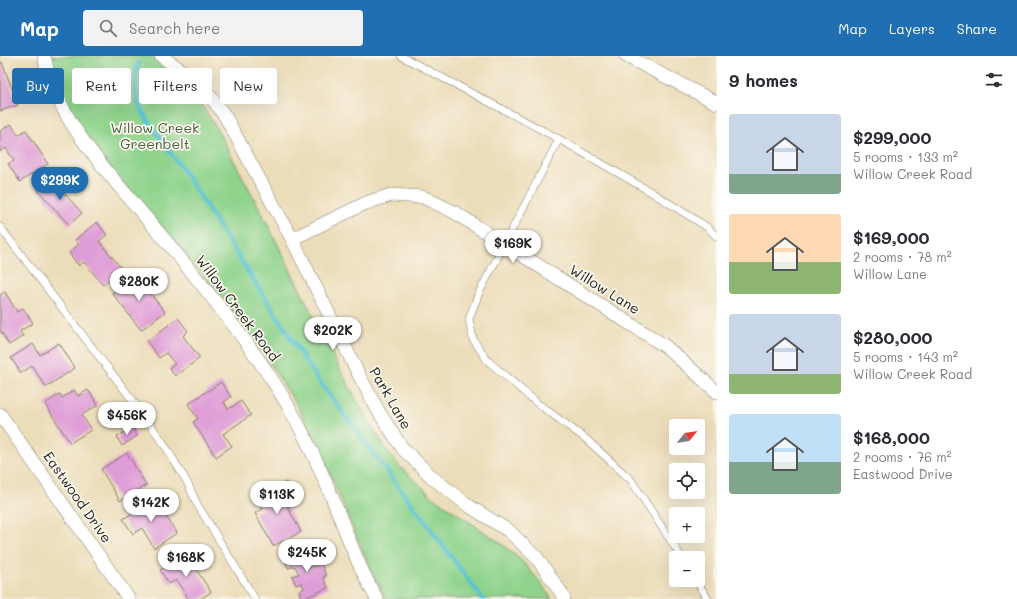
<!DOCTYPE html>
<meta charset="utf-8">
<style>
:root{--surface:#fff;--page:#f2f2f3;--text:#2b2b33;--muted:#7c7c81;--accent:#1f6fb2}
body{margin:0;font-family:Mali,sans-serif;background:var(--page);color:var(--text);height:100vh;display:flex;flex-direction:column;font-size:15px;white-space:nowrap}
*{box-sizing:border-box;margin:0}
p{font-size:13px;color:var(--muted)}
.icon{flex:none;width:22px;height:22px;fill:none;stroke:currentColor;stroke-width:2;stroke-linecap:round;stroke-linejoin:round}
.map{position:relative;flex:1;overflow:hidden}
.panel{display:flex;flex-direction:column;background:var(--surface);width:300px}
.panel>*{flex:none}
.hud{position:absolute;left:12px;top:12px;width:380px;height:36px;display:flex;gap:8px}
.needle{width:26px;rotate:60deg}
.buttons{position:absolute;left:669px;top:363px;display:grid;gap:8px}
.buttons a{display:grid;place-items:center;width:36px;height:36px;border-radius:4px;background:var(--surface);box-shadow:0 4px 16px #0002;font-size:20px}
.price{position:absolute;translate:-50% -34px;padding:0 9px;border-radius:14px;background:#fff;color:#222;font-size:13px;line-height:26px;filter:drop-shadow(0 1px 2px #0008)}
.price::after{content:'';position:absolute;left:50%;top:24px;width:12px;height:9px;margin-left:-6px;background:inherit;clip-path:polygon(0 0,100% 0,50% 100%)}
.price.on{background:var(--accent);color:#fff}
ul{padding:0;list-style:none}
li{display:flex;align-items:center;gap:12px;height:100px;padding:0 12px}
li span{display:grid;place-items:center;flex:none;width:112px;height:80px;border-radius:4px;color:#555}
li>.icon{margin-inline-start:auto}
span .icon{width:48px;height:48px;fill:#fffc;stroke-width:1}
li b{font-size:17px}
h2{display:flex;justify-content:space-between;align-items:center;height:48px;padding:0 12px;font-size:17px}
.pill{padding:0 14px;border-radius:4px;background:var(--surface);box-shadow:0 4px 16px #0002;font-size:14px;line-height:36px}
.pill.on{background:var(--accent);color:#fff}
header{display:flex;align-items:center;gap:24px;box-sizing:border-box;height:56px;padding:0 20px;background:var(--accent);color:#fff}
header strong{font-size:19px}
nav{display:flex;gap:22px;margin-inline-start:auto;font-size:14px}
.search{width:280px;height:36px;background:var(--page);display:flex;align-items:center;gap:10px;box-sizing:border-box;padding:0 14px;border-radius:4px;color:var(--muted);font-size:15px}
main{display:flex;flex:1;min-height:0}
.map>svg:first-child{display:block}
.green{fill:#8fd38c;stroke:#567854}
.lines{fill:none;stroke-linecap:round;stroke-linejoin:round}
.stream{stroke:#58c3d2;stroke-width:4.5}
.building{fill:#df9dd7}
.service-casing{stroke:#847c6b;stroke-width:8}
.minor-casing{stroke:#847c6b;stroke-width:14}
.service{stroke:#fff;stroke-width:7}
.minor{stroke:#fff;stroke-width:13}
.labels{text-anchor:middle;dominant-baseline:central;stroke-width:3.5;stroke-linejoin:round;paint-order:stroke}
.park-label{font-size:14px;fill:#445c43;stroke:#fbf7ec}
.street-label{font-size:14px;fill:#1c1c1c;stroke:#fbf7ec}
</style>
<header>
<strong>Map</strong>
<div class="search"><svg class="icon" aria-label="search" viewBox="0 0 24 24"><circle cx="10" cy="10" r="6"/><path d="M15 15l6 6"/></svg>Search here</div>
<nav><a>Map</a><a>Layers</a><a>Share</a></nav>
</header>
<main>
<div class="map">
<svg width="717" height="543" viewBox="0 0 717 543">
<rect width="100%" height="100%" fill="#fbf7ec"/>
<filter id="ink" filterUnits="userSpaceOnUse"><feTurbulence type="fractalNoise" baseFrequency=".025" numOctaves="2"/><feDisplacementMap in="SourceGraphic" scale="8" xChannelSelector="R" yChannelSelector="G"/><feConvolveMatrix kernelMatrix="1 2 1 2 8 2 1 2 1" color-interpolation-filters="sRGB"/></filter>
<filter id="wash" filterUnits="userSpaceOnUse"><feTurbulence type="fractalNoise" baseFrequency=".012" numOctaves="4" result="noise"/><feDisplacementMap in="SourceGraphic" scale="16" xChannelSelector="R" yChannelSelector="G"/><feGaussianBlur stdDeviation="0.9" result="paint"/><feColorMatrix in="noise" values="0 0 0 0 0 0 0 0 0 0 0 0 0 0 0 0 0 1.4 0 .05"/><feComposite in="paint" operator="in"/></filter>
<g filter="url(#wash)">
<rect width="100%" height="100%" fill="#ecddba"/>
<path class="green" d="M50,0H172L165,17L187,33L204,52L217,73L265,163L335,304L361,352L383,388L399,410L434,442L502,488L523,506L539,525L552,543H386C349,476 330,400 288,335C254,281 213,230 171,181C135,139 95,100 68,52C59,36 54,18 50,0Z"/>
<g class="lines">
<path class="stream" d="M139,7L136,15L135,30L138,48L152,71L181,111L316,321L483,543"/>
</g>
<g id="blocks">
<path class="building" d="M2,6L18,49L0,55V7Z
M11,68L18,79L26,74L48,108L20,126L8,108L14,105L6,92L0,96V75Z
M50,121L82,157L69,169L37,133Z
M97,166L107,179L99,185L122,213L103,229L84,206L79,210L69,197L79,188L75,184Z
M138,217L148,229L145,231L165,256L141,274L112,237Z
M5,236L17,256L23,252L33,267L20,275L23,280L9,289L0,274V239Z
M178,262L188,275L183,280L200,302L175,320L169,312L175,308L166,297L159,302L147,285Z
M59,287L75,312L46,331L32,310L21,317L11,302L33,288L40,299Z
M221,326L231,341L224,346L228,353L241,345L251,359L223,378L232,390L216,401L193,366L198,363L188,348Z
M74,334L78,340L88,334L98,349L82,359L91,374L70,387L45,348L60,338L62,342Z
M132,371L137,380L122,390L117,381Z
M127,397L146,429L120,445L101,413Z
M286,426L294,442L285,446L301,476L273,490L255,457L263,453L257,441Z
M155,443L177,477L154,492L142,472L133,478L123,463Z
M310,491L315,505L305,509L307,513L321,507L326,520L323,521L328,532L302,543L299,535L304,533L302,527L296,529L292,520L299,518L295,510L288,512L284,501Z
M186,498L211,536L200,543H189L176,524L169,528L160,514Z"/>
</g>
</g>
<g filter="url(#ink)">
<use href="#blocks" fill-opacity="0" stroke="#847c6b" stroke-width="1"/>
<g class="lines">
<g class="service-casing">
<path id="service" d="M401,0L559,83L651,136L707,171L717,181
M559,83L478,239L469,263L473,283L487,304L537,347L586,383L631,424L682,502
M0,171L140,354L164,388L187,426L197,448L255,543
M696,524L708,543"/>
</g>
<g class="minor-casing">
<path id="minor" d="M44,0C54,51 86,91 119,130C136,150 154,171 171,191C209,237 246,283 278,333C300,368 318,407 334,446C347,479 359,512 377,543
M161,0L189,20L210,40L225,60L292,183L361,323L380,358L403,393L434,423L469,450L509,475L537,502L562,538L564,543
M626,0L717,47
M292,183L366,147L391,139L423,141L454,156L665,290L717,336
M0,358L129,543"/>
</g>
<use href="#service" class="service"/>
<use href="#minor" class="minor"/>
</g>
</g>
<g class="labels">
<g class="park-label">
<text x="155" y="71">Willow Creek<tspan x="155" dy="16">Greenbelt</tspan></text>
</g>
<g class="street-label">
<text transform="translate(605 233) rotate(32)">Willow Lane</text>
<text transform="translate(238 252) rotate(53)">Willow Creek Road</text>
<text transform="translate(391 342) rotate(60)">Park Lane</text>
<text transform="translate(78 441) rotate(55)">Eastwood Drive</text>
</g>
</g>
</svg>
<div class="buttons">
<a><svg class="needle" viewBox="-14 -14 28 28"><path d="M0-13l5 13h-10z" fill="#e53935"/><path d="M0 13l5-13h-10z" fill="#7c7c81"/></svg></a>
<a><svg class="icon" aria-label="locate" viewBox="0 0 24 24"><circle cx="12" cy="12" r="6"/><path d="M12 2v4M12 18v4M2 12h4M18 12h4"/></svg></a>
<a>+</a>
<a>−</a>
</div>
<b class="price on" style="left:60px;top:145px">$299K</b>
<b class="price" style="left:513px;top:208px">$169K</b>
<b class="price" style="left:139px;top:246px">$280K</b>
<b class="price" style="left:333px;top:295px">$202K</b>
<b class="price" style="left:127px;top:380px">$456K</b>
<b class="price" style="left:277px;top:459px">$113K</b>
<b class="price" style="left:151px;top:467px">$142K</b>
<b class="price" style="left:307px;top:517px">$245K</b>
<b class="price" style="left:186px;top:522px">$168K</b>
<div class="hud">
<a class="pill on">Buy</a>
<a class="pill">Rent</a>
<a class="pill">Filters</a>
<a class="pill">New</a>
</div>
</div>
<section class="panel">
<h2>9 homes<svg class="icon" aria-label="filters" viewBox="0 0 24 24"><path d="M4 7h16M4 17h16"/><circle cx="9" cy="7" r="2"/><circle cx="15" cy="17" r="2"/></svg></h2>
<ul>
<li><span style="background:linear-gradient(#c9d6e8 75%,#7fa58c 0)"><svg class="icon" aria-label="home" viewBox="0 0 24 24"><path d="M3 11l9-7 9 7M6 9v11h12V9"/></svg></span><div><b>$299,000</b><p>5 rooms · 133 m²</p><p>Willow Creek Road</p></div></li>
<li><span style="background:linear-gradient(#ffd9b3 60%,#8fb573 0)"><svg class="icon" aria-label="home" viewBox="0 0 24 24"><path d="M3 11l9-7 9 7M6 9v11h12V9"/></svg></span><div><b>$169,000</b><p>2 rooms · 78 m²</p><p>Willow Lane</p></div></li>
<li><span style="background:linear-gradient(#c9d6e8 75%,#8fb573 0)"><svg class="icon" aria-label="home" viewBox="0 0 24 24"><path d="M3 11l9-7 9 7M6 9v11h12V9"/></svg></span><div><b>$280,000</b><p>5 rooms · 143 m²</p><p>Willow Creek Road</p></div></li>
<li><span style="background:linear-gradient(#bfe0f5 60%,#7fa58c 0)"><svg class="icon" aria-label="home" viewBox="0 0 24 24"><path d="M3 11l9-7 9 7M6 9v11h12V9"/></svg></span><div><b>$168,000</b><p>2 rooms · 76 m²</p><p>Eastwood Drive</p></div></li>
</ul>
</section>
</main>
